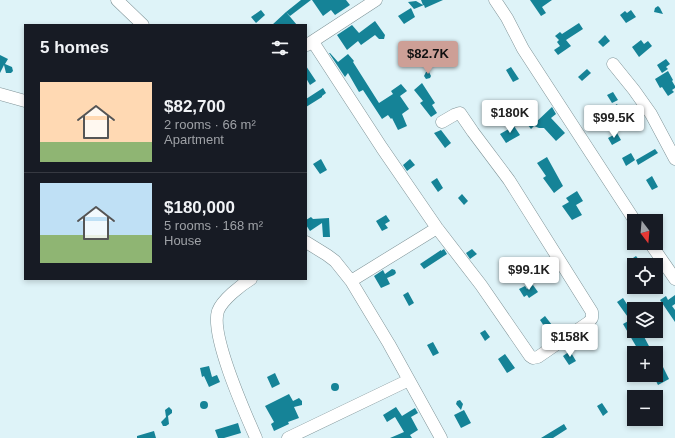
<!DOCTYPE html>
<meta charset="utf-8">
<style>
:root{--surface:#171b24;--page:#20242c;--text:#f1f3f6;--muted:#9ea1a6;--line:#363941;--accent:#cd9f96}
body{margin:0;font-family:Arial,sans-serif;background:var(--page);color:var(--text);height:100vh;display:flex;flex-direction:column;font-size:15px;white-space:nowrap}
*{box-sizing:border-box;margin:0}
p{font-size:13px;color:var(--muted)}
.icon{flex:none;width:22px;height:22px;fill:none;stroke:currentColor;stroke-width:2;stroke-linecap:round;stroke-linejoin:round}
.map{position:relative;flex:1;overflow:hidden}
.details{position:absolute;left:24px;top:24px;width:283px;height:256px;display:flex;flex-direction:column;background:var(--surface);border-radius:0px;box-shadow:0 2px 6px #0003}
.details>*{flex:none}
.needle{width:26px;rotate:164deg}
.tools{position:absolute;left:627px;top:214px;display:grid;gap:8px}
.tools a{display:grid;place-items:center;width:36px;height:36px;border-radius:0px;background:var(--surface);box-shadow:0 2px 6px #0003;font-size:20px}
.price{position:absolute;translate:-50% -34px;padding:0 9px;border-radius:4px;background:#fff;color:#222;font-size:13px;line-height:26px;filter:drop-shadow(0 1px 2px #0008)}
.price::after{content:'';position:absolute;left:50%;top:24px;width:12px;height:9px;margin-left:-6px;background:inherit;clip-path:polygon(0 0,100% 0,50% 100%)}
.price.current{background:var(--accent);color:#111}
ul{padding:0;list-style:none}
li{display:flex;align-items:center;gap:12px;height:100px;padding:0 16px}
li+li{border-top:1px solid var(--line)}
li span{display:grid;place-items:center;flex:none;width:112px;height:80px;border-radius:0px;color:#555}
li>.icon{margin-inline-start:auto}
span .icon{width:48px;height:48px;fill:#fffc;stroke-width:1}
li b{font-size:17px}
h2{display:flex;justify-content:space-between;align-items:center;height:48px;padding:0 16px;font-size:17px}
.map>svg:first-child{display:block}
.building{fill:#158397}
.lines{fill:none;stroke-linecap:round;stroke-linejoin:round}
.minor-casing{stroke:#7f9397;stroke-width:13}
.minor{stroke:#fff;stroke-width:12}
</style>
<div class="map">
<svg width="675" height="438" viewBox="0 0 675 438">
<rect width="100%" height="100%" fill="#def3f8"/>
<path class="building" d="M301,0H311L290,16L286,12Z
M312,0H346L350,5L335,15L331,10L323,16Z
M421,0H443L425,8L424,5L414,9L408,2L416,1L423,5Z
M530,0H552L542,7L546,13L541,16Z
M658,6L660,8L663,14L654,12L655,8Z
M411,8L415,17L404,24L398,16Z
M261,10L265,15L256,23L251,17Z
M631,10L636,17L626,23L620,15L625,11L627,13Z
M286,12L297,25H272Z
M375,21L385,35L384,39H379L375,35L361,45L358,41L347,50L337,35L352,25L359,33Z
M579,23L583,29L566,40L571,46L558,55L554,50L560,46L557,42L559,40L555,36L560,32L562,34Z
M605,35L610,41L603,47L598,42Z
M641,40L644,44L648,41L652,46L639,57L632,47Z
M329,53H330L338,62L348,54L354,61L353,62L379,103L393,94L391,91L401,84L407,91L400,96L409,109L402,114L407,126L398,130L392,118L391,119L388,115L382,119L363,90L359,92L348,73L345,77Z
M0,55L8,59L5,64L12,67L13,71L11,73H6L4,65L0,73Z
M666,59L670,64L666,67L668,69L662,73L657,65Z
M306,66L316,81L310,85L306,78Z
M511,67L519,79L513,82L506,70Z
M587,69L591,73L582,81L578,77Z
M668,71L673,80L672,81L675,86V88L672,90L674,92L668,96L662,87L660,88L655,79Z
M426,72H429L431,76L430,78L426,79L424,76Z
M422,83L435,103L432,105L437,113L431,117L420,103L423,101L414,90Z
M323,88L326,93L322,96V97L306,107V99Z
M613,92L618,100L612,103L607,95Z
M617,104L620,110L612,114L614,118L608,122L603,113Z
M552,107L556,114L551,118L565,133L556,141L544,128H539L534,126L531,129L524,120L528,116L534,124Z
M514,126L520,135L506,143L500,134Z
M441,130L451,143L445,148L434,133Z
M617,133L621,140L612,145L608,138Z
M655,149L658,153L638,165L636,160Z
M631,153L635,160L626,166L622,158Z
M547,157L563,186L554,193L543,178L546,176L537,163Z
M321,159L327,170L320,174L313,164Z
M410,159L415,165L407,171L403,165Z
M652,176L658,187L652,190L646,180Z
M437,178L443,188L438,192L431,182Z
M577,191L583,201L576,205L582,215L572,220L562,206L569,202L566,198Z
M462,194L468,201L464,205L458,198Z
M386,215L390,221L385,224L388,228L382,231L376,221Z
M311,217L313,219L329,218L330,237H323L322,223L310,231L306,225V220Z
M444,249L447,254L424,269L420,264L441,250V251Z
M472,249L477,254L470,259L466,253Z
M636,256L643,265H634L630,260Z
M505,257L519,274L513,278L500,261Z
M392,269L395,270L396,273L394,275L387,278L390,284L381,288L374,276L383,270L385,274Z
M533,285L538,292L529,298L527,295L524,297L519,289L525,286L527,289Z
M408,292L414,303L409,306L403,295Z
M675,295V304L672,306L675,310V322L660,300L666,296L668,300Z
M623,298L634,315V331H641L650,348L640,353L623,324L630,320L617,302Z
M545,316L552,325L546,329L540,320Z
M485,330L490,337L485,341L480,333Z
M433,342L439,353L433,356L427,345Z
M570,351L576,361L569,365L563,356Z
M656,353L669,379L658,385L655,379H656Z
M505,354L515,368L507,373L498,359Z
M209,366L212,377L217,375L220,382L209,387L204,376L202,377L200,368Z
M275,373L280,384L272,388L267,377Z
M331 387a4 4 0 1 1 8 0a4 4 0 1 1-8 0Z
M289,394L293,401L299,398L302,401V405L294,407L299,418L288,422L289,424L274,431L271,424L274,422L265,406Z
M460,400L463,404L461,410L456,404L457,401Z
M200 405a4 4 0 1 1 8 0a4 4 0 1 1-8 0Z
M602,403L608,412L603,416L597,406Z
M169,407L172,410V413L168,416L169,424L166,426H163L161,422L166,417L165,410Z
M396,407L402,416L415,408L418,413L411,417L418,430L410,435L412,438H390L404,432L395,417L387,422L383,415Z
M464,410L471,423L461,428L454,415Z
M238,423L241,433L224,438H218L215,430Z
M564,424L567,429L553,438H541Z
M154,431L156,438H137V436Z"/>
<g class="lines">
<g class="minor-casing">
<path id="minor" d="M117,0L143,25
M495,0L507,18L523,49L635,221
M313,42L382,148L437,228L481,285L530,356L533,358L538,357L589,322L592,318V312L509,180L473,132L460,113L454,115L442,122
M307,45L376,0
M613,64L634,90L651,114L675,159
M0,94L25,101
M306,242L327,255L335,261L351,281L389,344L441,438
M650,243L675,279
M251,279C241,285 222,300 218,311C210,335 245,413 256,438
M351,281L437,228
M288,438L409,380"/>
</g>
<use href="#minor" class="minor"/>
</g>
</svg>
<div class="tools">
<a><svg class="needle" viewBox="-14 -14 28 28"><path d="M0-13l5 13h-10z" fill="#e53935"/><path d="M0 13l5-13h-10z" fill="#9ea1a6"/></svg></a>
<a><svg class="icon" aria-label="locate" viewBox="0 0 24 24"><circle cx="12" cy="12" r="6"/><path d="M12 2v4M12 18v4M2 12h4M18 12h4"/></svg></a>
<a><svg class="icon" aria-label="layers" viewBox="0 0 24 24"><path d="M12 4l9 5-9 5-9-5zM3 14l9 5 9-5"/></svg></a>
<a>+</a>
<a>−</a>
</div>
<b class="price current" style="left:428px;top:75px">$82.7K</b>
<b class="price" style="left:510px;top:134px">$180K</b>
<b class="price" style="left:614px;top:139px">$99.5K</b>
<b class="price" style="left:529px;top:291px">$99.1K</b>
<b class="price" style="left:570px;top:358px">$158K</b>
<section class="details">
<h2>5 homes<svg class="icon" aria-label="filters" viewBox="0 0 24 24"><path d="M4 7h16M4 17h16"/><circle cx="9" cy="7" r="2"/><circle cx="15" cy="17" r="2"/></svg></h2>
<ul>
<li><span style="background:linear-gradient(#ffd9b3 75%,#8fb573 0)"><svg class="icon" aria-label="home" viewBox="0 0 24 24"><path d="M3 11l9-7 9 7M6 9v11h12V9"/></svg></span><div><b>$82,700</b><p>2 rooms · 66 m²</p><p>Apartment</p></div></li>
<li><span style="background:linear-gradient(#bfe0f5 65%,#8fb573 0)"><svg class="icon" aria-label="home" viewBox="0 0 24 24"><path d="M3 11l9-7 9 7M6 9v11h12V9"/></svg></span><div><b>$180,000</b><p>5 rooms · 168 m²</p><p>House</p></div></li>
</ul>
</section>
</div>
